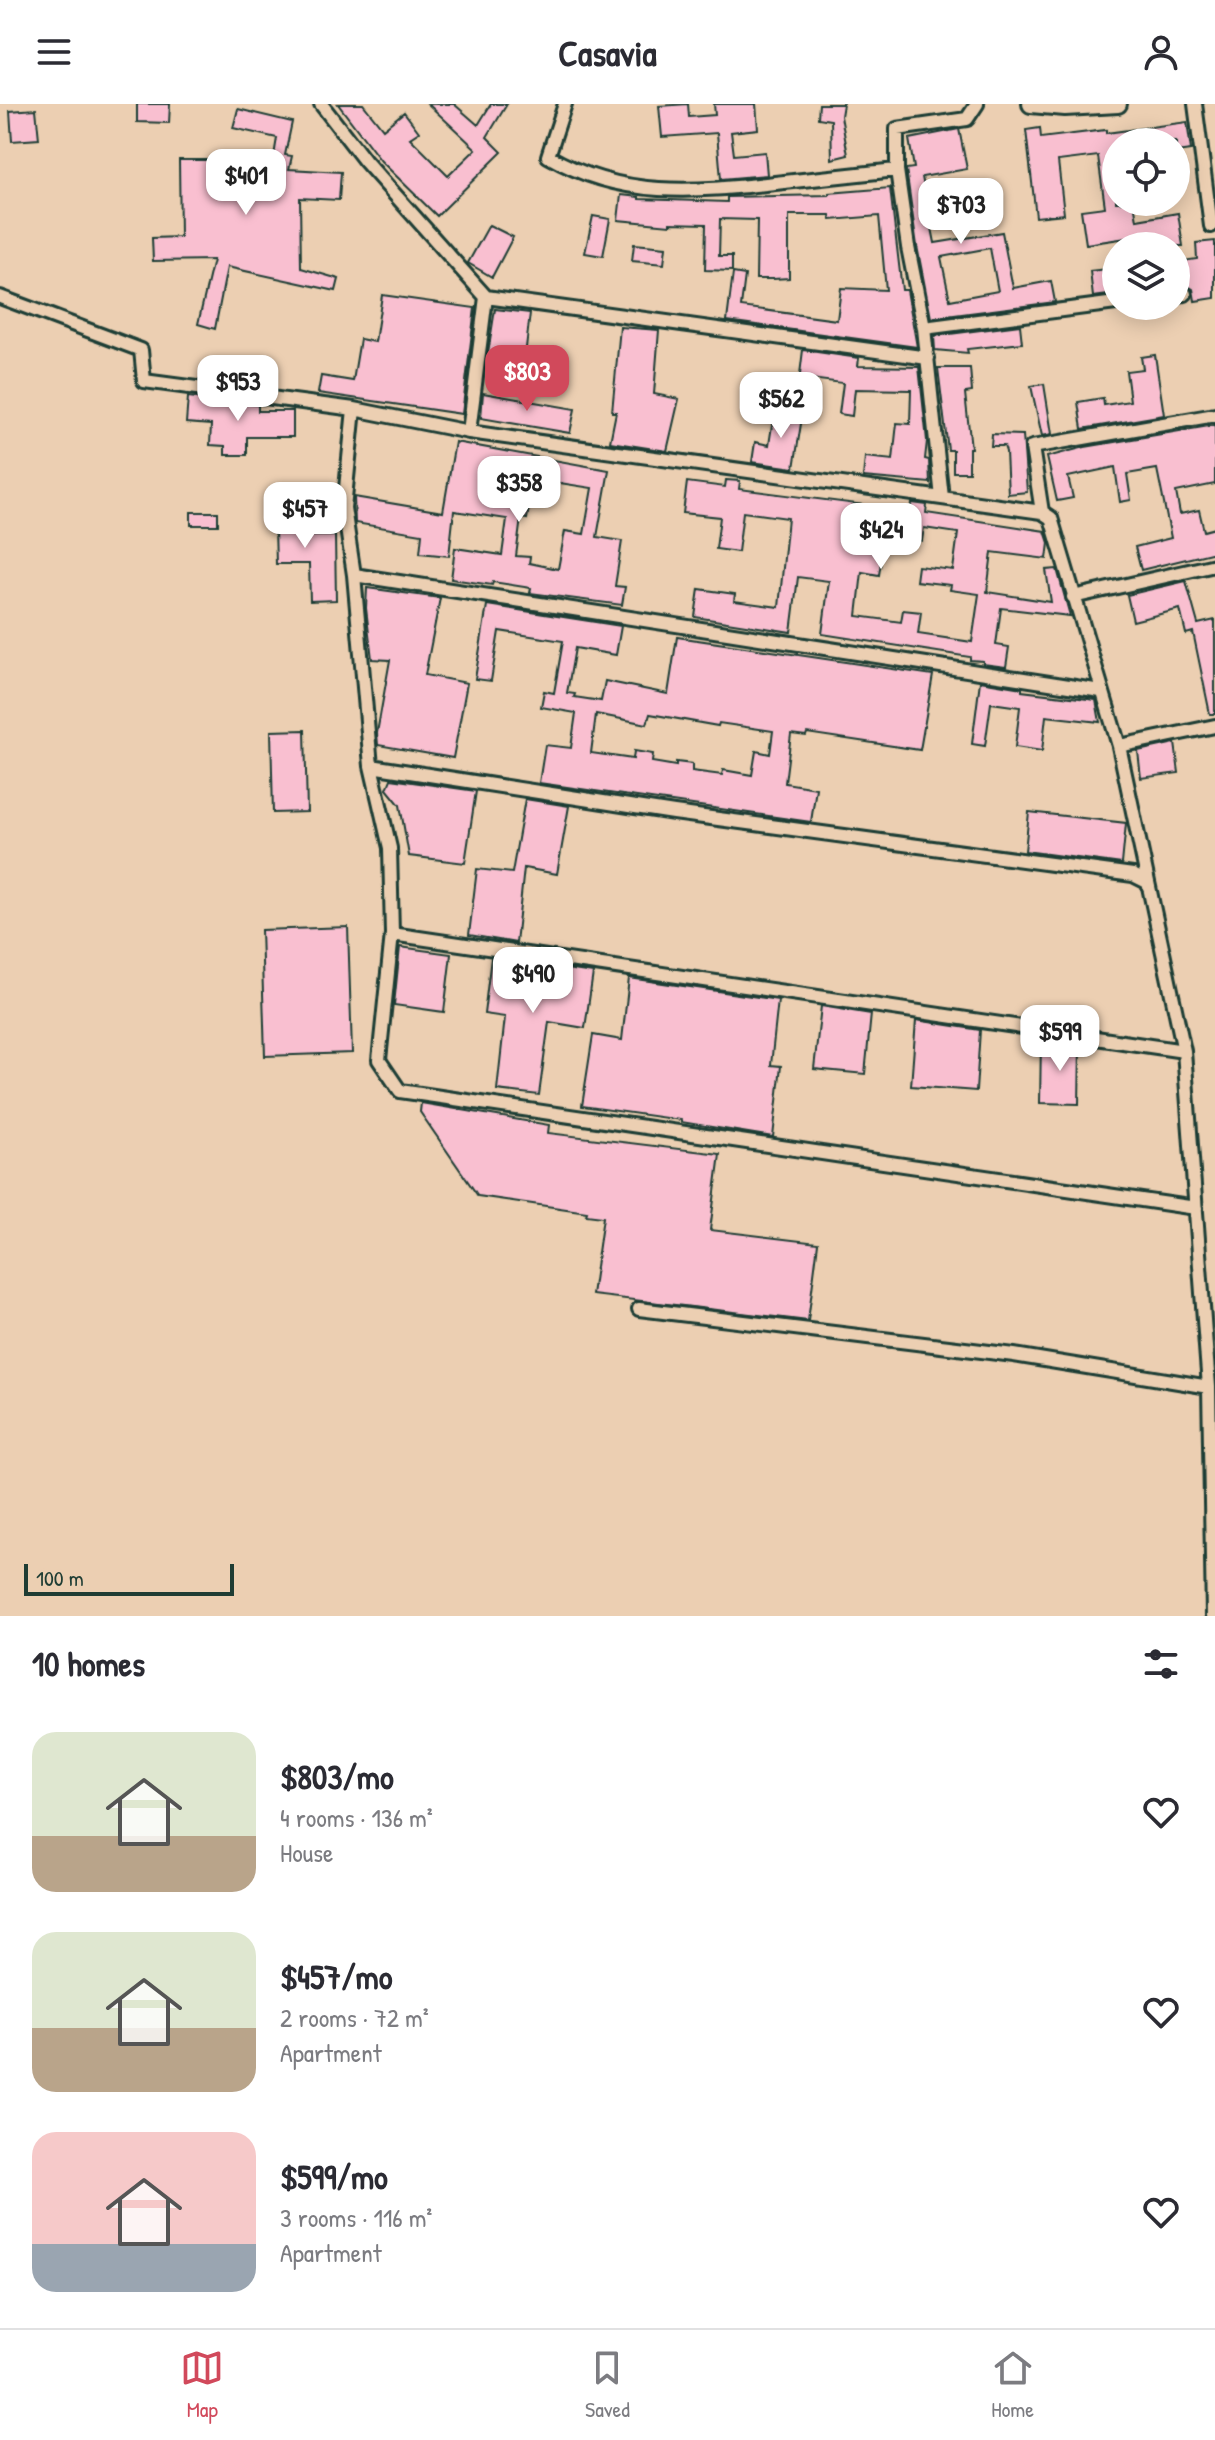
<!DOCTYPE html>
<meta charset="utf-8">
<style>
:root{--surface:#fff;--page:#f7f7f7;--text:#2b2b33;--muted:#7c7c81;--line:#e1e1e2;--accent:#d1495b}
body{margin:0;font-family:"Patrick Hand",sans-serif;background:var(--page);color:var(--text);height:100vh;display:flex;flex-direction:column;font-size:30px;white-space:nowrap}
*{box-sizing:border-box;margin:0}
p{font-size:26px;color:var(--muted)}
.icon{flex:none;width:44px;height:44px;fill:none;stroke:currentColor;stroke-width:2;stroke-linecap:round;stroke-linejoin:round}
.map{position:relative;height:1512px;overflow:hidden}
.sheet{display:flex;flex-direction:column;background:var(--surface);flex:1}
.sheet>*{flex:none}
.buttons{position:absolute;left:1102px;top:24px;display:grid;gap:16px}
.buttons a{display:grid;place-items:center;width:88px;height:88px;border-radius:50%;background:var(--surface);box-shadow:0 4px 20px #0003;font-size:40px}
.scale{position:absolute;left:24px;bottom:20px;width:210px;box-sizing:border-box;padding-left:8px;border:4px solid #1f3d34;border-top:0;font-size:22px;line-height:28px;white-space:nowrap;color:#1f3d34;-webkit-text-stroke:6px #eccfb2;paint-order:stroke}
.price{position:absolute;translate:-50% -68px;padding:0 18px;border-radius:16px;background:#fff;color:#222;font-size:26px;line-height:52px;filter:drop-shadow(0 2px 4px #0008)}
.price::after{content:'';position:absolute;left:50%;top:48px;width:24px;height:18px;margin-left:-12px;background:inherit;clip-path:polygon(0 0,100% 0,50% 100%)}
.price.active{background:var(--accent);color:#fff}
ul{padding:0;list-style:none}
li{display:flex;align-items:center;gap:24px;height:200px;padding:0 32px}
li span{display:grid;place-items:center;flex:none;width:224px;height:160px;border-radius:24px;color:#555}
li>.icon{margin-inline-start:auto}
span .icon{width:96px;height:96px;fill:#fffc;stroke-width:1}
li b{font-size:34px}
h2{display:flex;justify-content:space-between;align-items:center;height:96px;padding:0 32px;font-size:34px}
header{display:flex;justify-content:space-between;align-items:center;height:104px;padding:0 32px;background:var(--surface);font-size:36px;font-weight:700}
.dock{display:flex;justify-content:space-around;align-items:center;height:112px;border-top:2px solid var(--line);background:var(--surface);font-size:22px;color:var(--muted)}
.dock a{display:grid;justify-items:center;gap:4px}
.dock .active{color:var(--accent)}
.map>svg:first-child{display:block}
.building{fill:#f9bfd0;stroke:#1f3d34;stroke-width:2;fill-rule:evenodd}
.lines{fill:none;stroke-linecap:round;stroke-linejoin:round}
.minor-casing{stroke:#1f3d34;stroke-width:18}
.tertiary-casing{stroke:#1f3d34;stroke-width:22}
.minor{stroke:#eccfb2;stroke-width:12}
.tertiary{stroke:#eccfb2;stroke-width:16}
</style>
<header><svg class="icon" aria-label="menu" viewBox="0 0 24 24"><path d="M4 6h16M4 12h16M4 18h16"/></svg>Casavia<svg class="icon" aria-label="person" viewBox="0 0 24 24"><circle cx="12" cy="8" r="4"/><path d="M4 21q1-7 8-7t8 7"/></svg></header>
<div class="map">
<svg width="1215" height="1512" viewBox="0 0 1215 1512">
<rect width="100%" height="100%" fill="#eccfb2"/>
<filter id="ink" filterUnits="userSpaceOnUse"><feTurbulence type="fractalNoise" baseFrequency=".0125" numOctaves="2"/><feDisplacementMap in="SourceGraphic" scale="16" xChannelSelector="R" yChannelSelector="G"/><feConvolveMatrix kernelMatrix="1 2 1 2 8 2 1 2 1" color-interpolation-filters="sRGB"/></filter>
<g filter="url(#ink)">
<path class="building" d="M137,0H170L169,19L137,18Z
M338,0H363L383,25L404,8L419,28L410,34L448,72L476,45L428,0H454L478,21L491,0H507L487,33L502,48L437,112L381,57Z
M688,0L689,13L715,11L714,0H756L758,25L731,28L734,51L765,48L767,71L721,75L717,29L662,33L659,2Z
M819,0H843L841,12L848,51L832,55L831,16L818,14Z
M36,5L39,35L12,37L10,7Z
M238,5L292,18L285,51L292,52L289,65L341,68L339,96L300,94L301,164L339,175L336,187L227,163L215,225L198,220L213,156L153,157L152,134L180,133L179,56H228V69L270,76L277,34L233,24Z
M1187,18L1191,46L1176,48V38H1116V98H1134L1137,116L1178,109L1183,142H1128L1127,134L1086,140L1081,106L1105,103L1098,52L1058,57L1064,110L1036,113L1026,26L1040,24L1041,34L1106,26V29Z
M959,25L967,65L922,73L935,139L1002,128L1013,184L1051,177L1055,198L931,214L917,142L906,65L914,64L909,35ZM990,144L998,187L950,196L941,153Z
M890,84L902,186H907L917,243L727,217L733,169L745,171L741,203L837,216L841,184L886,186L879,112L831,116L830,111H789V174L773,175H756L757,116L720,115L719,152H732V167L705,166L706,120L670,119V121L618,116L621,91L639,93V95L727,98V93L829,91V89Z
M593,112L610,115L603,152L585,149Z
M489,121L513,133L492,173L468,159Z
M1215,137V194L1195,197L1193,185L1188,182H1176V158L1197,155L1196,139Z
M634,140L666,143L664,160L632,157Z
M1116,164V190L1093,193L1090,167Z
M382,191L475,204L462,310L318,289L321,272L353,277L360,235L375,238Z
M495,205L530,209L524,261L487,256Z
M1020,221L1022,239L967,245L968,249L935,246L934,232Z
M620,223L659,226L654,290L679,295L667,347L610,338L616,308H612Z
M803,246L859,254L858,262L919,263L927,337L925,355L929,356L930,379L863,373L865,353L893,356L897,319L910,320L911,286L855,285L852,312L839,310L843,279L811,275L808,304L796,303Z
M1155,251L1164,311L1082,325L1078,298L1103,294L1104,301L1130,297L1126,267L1143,265L1141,253Z
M938,264H970L972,288L965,289L971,344H969V368H953V346H948Z
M1044,280L1052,330L1042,332L1031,282Z
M483,289L575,305L570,329L481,314Z
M188,293L258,301V307H293V333H247V351H225V342L210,341L211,321L186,319Z
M775,302L803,307L794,364L752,358L755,338L769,341Z
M1215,321V380L1176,388L1180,410L1199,406L1204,427L1215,424V448L1141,466L1135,443L1171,434L1157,365L1127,370L1131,396L1120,398L1115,363L1068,373L1073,394L1057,397L1047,353L1085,343Z
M992,330L1023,331L1027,388L1008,390L1006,348L1004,342H991Z
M455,338L609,366L597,433L622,437L615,482L625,483L622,501L530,489L531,484L493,478L492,481L451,475L455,444L502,451L507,415L454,407L449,452L420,449L422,430L355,419L354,393L443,408ZM534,375L592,384L584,430L565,427L558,465L529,459L530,453L516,452L521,414L527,415Z
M726,376L740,377L739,385L911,407L912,399L927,401L926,409L1045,427L1049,439L1047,455L992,448L987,488L1051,498L1046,466L1057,465L1070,512L1001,504L996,541L1009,543L1006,563L983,560V557L970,556V553L822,530L829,477L798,473L791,528L695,513L699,485L735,490L734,497L779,503L788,414L743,408L738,448L716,445L720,413L683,409L687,378L725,383ZM924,424L958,429L953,466L918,462L916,477L951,481L950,486L979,490L972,538L918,530L921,508L903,506L901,518L857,512L862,468L879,471L885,432L922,437Z
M266,404L307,405L306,432H335L336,496L310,497L309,460H276L275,424L266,423Z
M191,408H218V421H191Z
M1186,477L1198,520L1215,516V610H1210L1193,528L1186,530L1180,505L1133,517L1127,491Z
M367,484L440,494L425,571L467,579L453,654L378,641L377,629L390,556L372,555L366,504Z
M487,501L621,522L616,551L575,544L567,589L575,590L574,593L601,597L605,577L668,590L677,533L933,571L920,646L807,629L806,632L791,630L785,679L816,684L811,718L539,679L545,641L571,644L576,609L541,603L544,587L554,589L563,537L499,527L491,577L475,575ZM596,610L647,620L650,610L718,622L719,619L773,627L770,650L756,647L752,671L723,666L722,671L692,667V660L676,658V662L652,658L653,650L634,647L633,655L591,649Z
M980,577L1022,584V587L1096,596L1100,618L1046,612L1042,647L1015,643L1020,603L991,599L985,642L972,640Z
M305,626L307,708L273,709L271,627Z
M1175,639L1179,669L1141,674L1138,647Z
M391,675L476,687L465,759L409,752L400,701L387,685Z
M525,695L569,702L557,770L524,764L516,839L469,831L477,765L512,769Z
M1029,708L1126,719L1122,760L1025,747Z
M348,823L352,949L265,952L261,826Z
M400,843L451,850L444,908L394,901Z
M491,854L593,869L585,924L549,918L539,991L497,986L505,913L484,910Z
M629,874L778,896L771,961L781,962L773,1033L681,1018V1016L582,1002L593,931L622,936Z
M821,902L871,910L865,970L814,965Z
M916,916L980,926L976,987L911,982Z
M1041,935L1080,941L1079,1000L1040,999Z
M421,999L549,1021L548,1029L720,1050L710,1126L818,1139L808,1217L592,1191L603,1113L586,1111L587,1108L478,1092L420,1008Z"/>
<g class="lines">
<g class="minor-casing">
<path id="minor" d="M321,0L365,57L486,193L469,328L1042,408L1051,414L1119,642L1184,947L1209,1283L1213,1512
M565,0L548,52C622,95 694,88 775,79C815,75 856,70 897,66V25L967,15L977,0
M1195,0L1211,122
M897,66L908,143L924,224L942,394
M1176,191L1185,190
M0,193L141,246L144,277L354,305L469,328
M486,193L928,254
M924,224L1116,199
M354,305L344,404L354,471L371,662L674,709L1133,771L1147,778
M1042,408L1032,343L1215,311
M354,471L1101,587
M1073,493L1215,461
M1119,642L1215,622
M371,662L390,744L392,830L1184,947
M392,830L379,956L400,987L1196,1104
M639,1205L1014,1251L1209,1283"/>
</g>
<g class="tertiary-casing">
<path id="tertiary" d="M1031,0L1065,3L1118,0"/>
</g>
<use href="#minor" class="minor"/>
<use href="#tertiary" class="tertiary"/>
</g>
</g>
</svg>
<div class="buttons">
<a><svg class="icon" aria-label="locate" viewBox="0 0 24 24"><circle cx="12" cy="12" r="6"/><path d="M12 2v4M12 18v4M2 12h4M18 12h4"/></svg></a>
<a><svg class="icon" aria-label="layers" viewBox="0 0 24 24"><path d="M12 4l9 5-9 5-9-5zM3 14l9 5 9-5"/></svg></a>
</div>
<div class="scale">100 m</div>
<b class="price" style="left:246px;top:113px">$401</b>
<b class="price" style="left:961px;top:142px">$703</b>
<b class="price active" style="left:527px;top:309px">$803</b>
<b class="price" style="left:238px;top:319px">$953</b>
<b class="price" style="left:781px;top:336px">$562</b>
<b class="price" style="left:519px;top:420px">$358</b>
<b class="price" style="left:305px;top:446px">$457</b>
<b class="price" style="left:881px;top:467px">$424</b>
<b class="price" style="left:533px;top:911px">$490</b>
<b class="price" style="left:1060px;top:969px">$599</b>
</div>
<section class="sheet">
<h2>10 homes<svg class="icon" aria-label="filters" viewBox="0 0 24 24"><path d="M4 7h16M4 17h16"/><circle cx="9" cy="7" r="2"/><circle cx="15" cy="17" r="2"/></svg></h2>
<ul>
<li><span style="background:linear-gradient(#dfe7d0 65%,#b9a48a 0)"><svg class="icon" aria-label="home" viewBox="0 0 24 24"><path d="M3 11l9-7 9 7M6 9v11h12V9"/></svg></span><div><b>$803/mo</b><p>4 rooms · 136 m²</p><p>House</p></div><svg class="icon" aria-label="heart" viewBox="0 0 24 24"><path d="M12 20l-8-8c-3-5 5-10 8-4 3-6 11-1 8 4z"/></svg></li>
<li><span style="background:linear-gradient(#dfe7d0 60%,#b9a48a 0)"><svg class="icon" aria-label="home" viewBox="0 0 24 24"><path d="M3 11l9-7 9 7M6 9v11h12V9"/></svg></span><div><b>$457/mo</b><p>2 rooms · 72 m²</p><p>Apartment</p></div><svg class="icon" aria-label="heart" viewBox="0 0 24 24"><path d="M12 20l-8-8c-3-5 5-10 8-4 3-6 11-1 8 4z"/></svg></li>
<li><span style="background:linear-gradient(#f6c9c9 70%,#9aa5b1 0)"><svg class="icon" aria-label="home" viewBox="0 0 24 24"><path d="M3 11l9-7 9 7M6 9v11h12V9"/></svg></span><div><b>$599/mo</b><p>3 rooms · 116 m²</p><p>Apartment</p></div><svg class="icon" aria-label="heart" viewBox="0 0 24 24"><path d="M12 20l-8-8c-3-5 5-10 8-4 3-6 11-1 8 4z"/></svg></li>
</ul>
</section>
<nav class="dock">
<a class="active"><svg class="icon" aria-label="map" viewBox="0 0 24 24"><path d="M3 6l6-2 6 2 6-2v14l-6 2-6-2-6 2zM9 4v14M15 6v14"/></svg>Map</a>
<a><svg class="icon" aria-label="saved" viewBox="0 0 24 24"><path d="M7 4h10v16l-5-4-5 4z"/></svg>Saved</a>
<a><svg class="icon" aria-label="home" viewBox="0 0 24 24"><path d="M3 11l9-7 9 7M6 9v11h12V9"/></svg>Home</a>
</nav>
